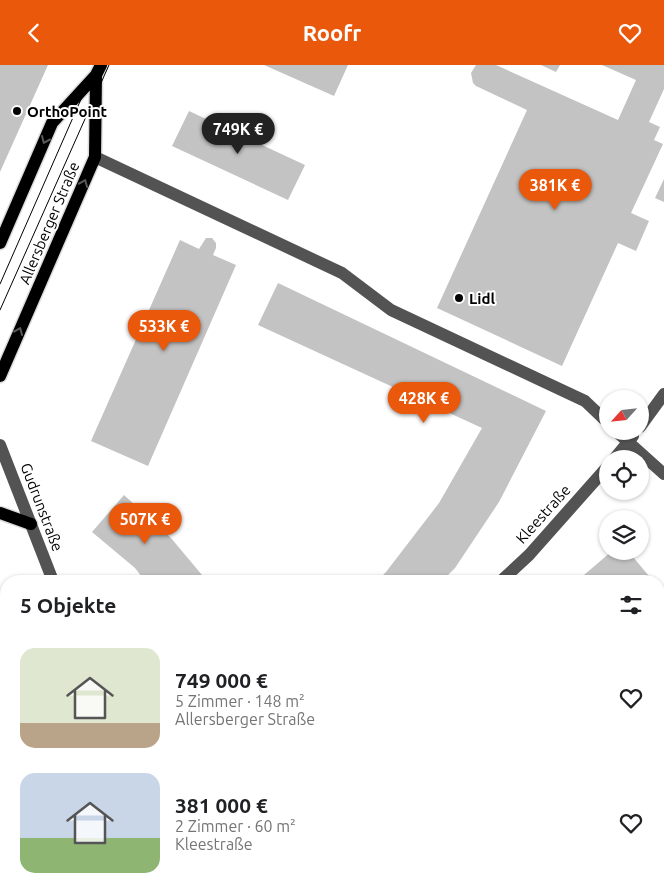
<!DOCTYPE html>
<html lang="de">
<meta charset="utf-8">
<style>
:root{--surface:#fff;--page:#f2f2f2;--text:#202124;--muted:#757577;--accent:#ea580c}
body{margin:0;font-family:Ubuntu,sans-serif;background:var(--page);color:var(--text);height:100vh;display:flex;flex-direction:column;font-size:19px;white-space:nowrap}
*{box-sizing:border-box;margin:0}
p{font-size:16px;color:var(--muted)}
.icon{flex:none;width:28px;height:28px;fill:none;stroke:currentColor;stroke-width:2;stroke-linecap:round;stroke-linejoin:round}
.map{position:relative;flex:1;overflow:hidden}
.sheet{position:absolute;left:0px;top:510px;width:665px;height:320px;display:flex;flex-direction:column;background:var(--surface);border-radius:20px 20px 0 0;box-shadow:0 1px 4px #0004}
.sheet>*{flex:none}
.needle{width:32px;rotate:243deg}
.fabs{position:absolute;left:599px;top:325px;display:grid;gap:10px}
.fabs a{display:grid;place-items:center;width:50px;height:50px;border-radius:50%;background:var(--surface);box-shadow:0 1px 4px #0004;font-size:25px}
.price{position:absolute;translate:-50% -42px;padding:0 11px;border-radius:18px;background:var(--accent);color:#fff;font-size:16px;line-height:32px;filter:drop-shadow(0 1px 2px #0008)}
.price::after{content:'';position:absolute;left:50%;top:30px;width:15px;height:11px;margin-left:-8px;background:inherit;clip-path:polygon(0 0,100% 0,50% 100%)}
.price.active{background:#222;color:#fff}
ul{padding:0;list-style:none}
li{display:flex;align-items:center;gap:15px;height:125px;padding:0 20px}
li span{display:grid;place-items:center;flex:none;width:140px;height:100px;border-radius:15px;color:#555}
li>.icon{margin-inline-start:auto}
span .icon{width:60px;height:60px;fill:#fffc;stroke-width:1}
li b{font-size:21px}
h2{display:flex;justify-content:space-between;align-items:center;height:60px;padding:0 20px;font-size:21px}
header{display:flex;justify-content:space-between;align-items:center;height:65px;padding:0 20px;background:var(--accent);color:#fff;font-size:22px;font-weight:700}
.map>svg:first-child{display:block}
.grass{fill:#dadada}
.building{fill:#c3c3c3}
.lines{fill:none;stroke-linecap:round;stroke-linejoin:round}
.major-casing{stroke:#dbdbdb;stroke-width:15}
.minor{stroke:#535353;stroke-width:12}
.major{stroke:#000;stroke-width:12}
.tram{stroke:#000;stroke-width:1}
.oneway{stroke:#595959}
.poi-dot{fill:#000;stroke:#fff;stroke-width:2}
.labels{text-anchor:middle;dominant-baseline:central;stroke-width:4;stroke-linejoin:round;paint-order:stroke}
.poi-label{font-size:15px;font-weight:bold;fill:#000;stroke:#fff;text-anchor:start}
.street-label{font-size:15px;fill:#000;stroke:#fff}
</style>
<header><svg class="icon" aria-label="back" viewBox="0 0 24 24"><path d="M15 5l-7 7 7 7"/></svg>Roofr<svg class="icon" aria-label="heart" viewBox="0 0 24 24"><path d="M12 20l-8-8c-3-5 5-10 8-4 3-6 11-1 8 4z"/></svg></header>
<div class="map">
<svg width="664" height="830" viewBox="0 0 664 830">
<rect width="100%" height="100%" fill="#fff"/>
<path class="grass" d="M205,824H270L272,830H207Z"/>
<path class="building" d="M0,0H48L0,107Z
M264,0H348L334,31Z
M476,0H496L618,55L636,15L602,0H664V24L649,57L660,62L654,75L663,79L631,148L649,156L636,186L618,178L562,301L437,243L527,45L476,21L473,18L471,8Z
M541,0H560L556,7Z
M189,46L305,100L288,135L172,81Z
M664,114V137L655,133Z
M206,173H212L216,178V183L213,190L236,200L148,401L91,376L180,175L199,184Z
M278,218L546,346L499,437L455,503L442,516H377L386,507L439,438L482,363L258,260Z
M124,430L171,473L207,516H145L135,503L92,467Z
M612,486H628L649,511L643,516H577Z
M659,589L664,595V603L659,608Z
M0,742L6,749V818L0,823Z
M664,760V830H537L534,824H659V761Z
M43,824H47L52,830H36Z
M316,824H367L369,830H318Z
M386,824H468L471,830H370Z"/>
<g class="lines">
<g class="major-casing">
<path id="major" d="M0,178L52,58L96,10L101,0
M0,311L95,92L96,10
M0,448L31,459"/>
</g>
<path class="minor" d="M95,92L342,208L391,245L585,336L608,358
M640,362L664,329
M616,366L664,409
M0,380L53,516
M614,394L633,371
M501,516L529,490L608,401
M170,824L173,830"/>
<use href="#major" class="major"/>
<path class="tram" d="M0,219L96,0
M0,245L109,0"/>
</g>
<defs><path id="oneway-chevron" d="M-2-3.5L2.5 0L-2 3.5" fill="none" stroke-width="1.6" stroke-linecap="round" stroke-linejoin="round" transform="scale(1.25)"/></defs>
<g class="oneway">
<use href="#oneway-chevron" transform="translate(45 75) rotate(114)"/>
<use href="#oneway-chevron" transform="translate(84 118) rotate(-68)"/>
<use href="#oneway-chevron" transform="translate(19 266) rotate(-67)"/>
</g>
<g class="poi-dot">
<circle cx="17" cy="46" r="5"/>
<circle cx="459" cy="233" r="5"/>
</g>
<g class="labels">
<g class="poi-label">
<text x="27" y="46">OrthoPoint</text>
<text x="469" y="233">Lidl</text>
</g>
<g class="street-label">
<text transform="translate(49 158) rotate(-67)">Allersberger Straße</text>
<text transform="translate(42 442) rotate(69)">Gudrunstraße</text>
<text transform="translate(543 449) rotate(-48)">Kleestraße</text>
</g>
</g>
</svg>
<div class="fabs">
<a><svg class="needle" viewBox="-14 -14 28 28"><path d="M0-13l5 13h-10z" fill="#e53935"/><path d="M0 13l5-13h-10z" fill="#757577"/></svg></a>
<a><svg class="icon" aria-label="locate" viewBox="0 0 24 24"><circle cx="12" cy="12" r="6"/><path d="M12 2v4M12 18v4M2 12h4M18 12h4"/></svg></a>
<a><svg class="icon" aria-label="layers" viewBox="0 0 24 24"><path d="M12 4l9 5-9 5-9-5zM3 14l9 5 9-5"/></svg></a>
</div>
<b class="price active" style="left:238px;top:90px">749K €</b>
<b class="price" style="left:555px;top:146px">381K €</b>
<b class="price" style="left:164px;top:287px">533K €</b>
<b class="price" style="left:424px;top:359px">428K €</b>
<b class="price" style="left:145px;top:480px">507K €</b>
<section class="sheet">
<h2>5 Objekte<svg class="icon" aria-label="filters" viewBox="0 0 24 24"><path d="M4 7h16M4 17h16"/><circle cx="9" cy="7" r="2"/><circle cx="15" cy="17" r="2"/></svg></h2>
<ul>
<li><span style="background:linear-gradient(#dfe7d0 75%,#b9a48a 0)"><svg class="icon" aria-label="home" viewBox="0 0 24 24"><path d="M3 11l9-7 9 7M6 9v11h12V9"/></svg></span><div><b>749 000 €</b><p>5 Zimmer · 148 m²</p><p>Allersberger Straße</p></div><svg class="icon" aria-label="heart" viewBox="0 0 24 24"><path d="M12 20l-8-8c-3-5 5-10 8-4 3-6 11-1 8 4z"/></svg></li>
<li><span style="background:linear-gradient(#c9d6e8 65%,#8fb573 0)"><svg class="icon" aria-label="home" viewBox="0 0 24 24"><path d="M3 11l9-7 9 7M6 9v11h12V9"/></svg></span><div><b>381 000 €</b><p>2 Zimmer · 60 m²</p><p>Kleestraße</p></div><svg class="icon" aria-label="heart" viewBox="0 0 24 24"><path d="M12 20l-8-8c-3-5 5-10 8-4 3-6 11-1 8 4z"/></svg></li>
</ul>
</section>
</div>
